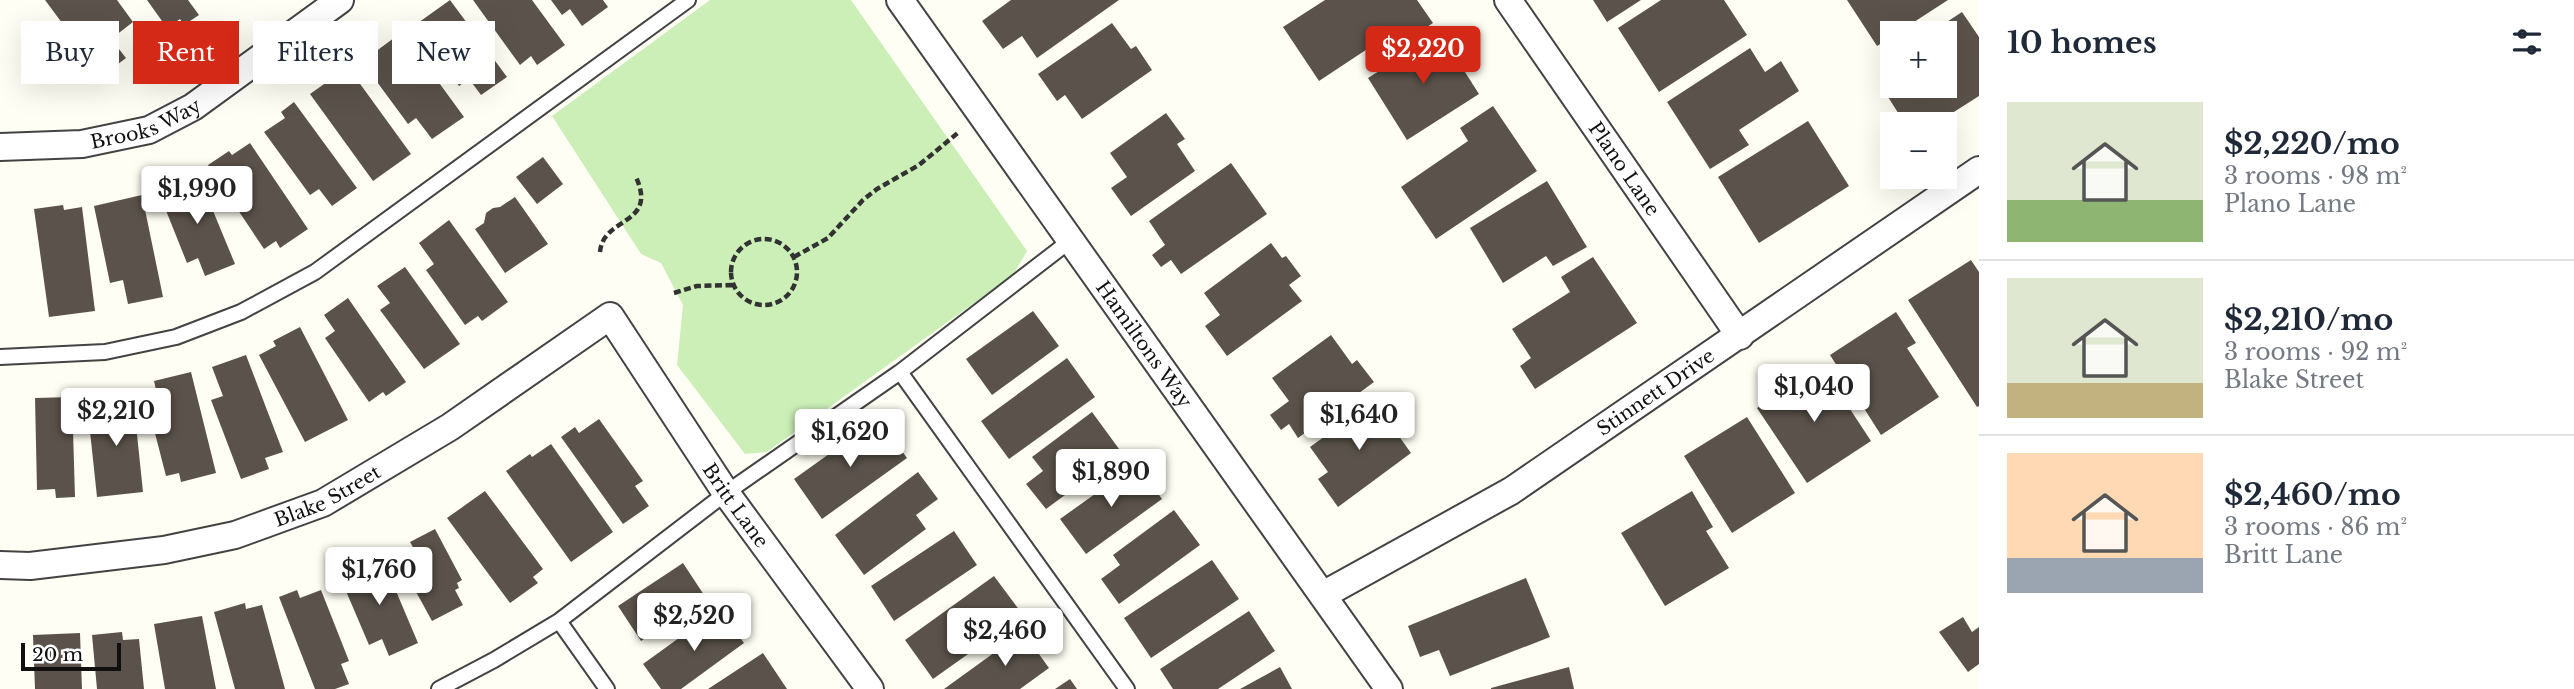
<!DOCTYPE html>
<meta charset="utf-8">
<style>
:root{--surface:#fff;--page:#f2f2f3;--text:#1f2937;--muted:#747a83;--line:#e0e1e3;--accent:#d32916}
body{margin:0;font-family:"Libre Baskerville",serif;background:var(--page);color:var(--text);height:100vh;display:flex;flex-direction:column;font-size:26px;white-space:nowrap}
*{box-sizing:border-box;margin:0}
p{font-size:23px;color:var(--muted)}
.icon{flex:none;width:38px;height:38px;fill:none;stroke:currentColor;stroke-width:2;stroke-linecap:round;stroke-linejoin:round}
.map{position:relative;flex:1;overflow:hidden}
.drawer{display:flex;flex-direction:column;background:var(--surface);width:595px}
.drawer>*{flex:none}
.hud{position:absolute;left:21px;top:21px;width:665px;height:63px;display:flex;gap:14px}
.controls{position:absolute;left:1880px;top:21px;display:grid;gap:14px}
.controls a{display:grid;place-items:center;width:77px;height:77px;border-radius:0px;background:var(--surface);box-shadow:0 7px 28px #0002;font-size:35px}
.scale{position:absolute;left:21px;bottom:18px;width:100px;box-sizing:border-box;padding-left:7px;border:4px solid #101010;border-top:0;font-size:19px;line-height:24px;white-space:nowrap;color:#101010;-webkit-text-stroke:5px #fff;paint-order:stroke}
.price{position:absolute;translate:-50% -60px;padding:0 16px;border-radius:7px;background:#fff;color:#222;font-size:23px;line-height:46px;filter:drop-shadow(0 2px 4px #0008)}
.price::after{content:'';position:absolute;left:50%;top:42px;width:21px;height:16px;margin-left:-10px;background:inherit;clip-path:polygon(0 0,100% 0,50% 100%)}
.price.active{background:var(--accent);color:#fff}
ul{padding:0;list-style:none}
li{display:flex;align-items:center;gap:21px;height:175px;padding:0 28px}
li+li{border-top:2px solid var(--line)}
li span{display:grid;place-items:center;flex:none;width:196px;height:140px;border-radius:0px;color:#555}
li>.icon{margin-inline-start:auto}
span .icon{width:84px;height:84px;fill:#fffc;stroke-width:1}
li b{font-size:30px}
h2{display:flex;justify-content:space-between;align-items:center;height:84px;padding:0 28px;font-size:30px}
.pill{padding:0 24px;border-radius:0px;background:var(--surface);box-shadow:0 7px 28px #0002;font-size:24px;line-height:63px}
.pill.active{background:var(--accent);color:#fff}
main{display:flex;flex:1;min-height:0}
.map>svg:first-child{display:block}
.green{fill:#ccefb8}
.building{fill:#5b534b}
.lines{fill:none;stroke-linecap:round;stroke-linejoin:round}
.service-casing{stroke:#434343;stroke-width:18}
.minor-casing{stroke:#434343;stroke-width:30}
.path{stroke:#323232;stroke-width:4.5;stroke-dasharray:7 3.5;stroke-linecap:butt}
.service{stroke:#fff;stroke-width:14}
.minor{stroke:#fff;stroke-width:26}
.labels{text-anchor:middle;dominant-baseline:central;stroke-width:7;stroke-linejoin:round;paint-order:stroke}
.street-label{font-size:19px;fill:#101010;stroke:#fff}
</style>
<main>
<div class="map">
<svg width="1979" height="689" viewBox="0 0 1979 689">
<rect width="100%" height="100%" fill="#fffef4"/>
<path class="green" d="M710,0H851L1027,251L1013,275L767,452L745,454L677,365L683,305L661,263L641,254L552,116Z"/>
<path class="building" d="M45,0H117L133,22L111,39L126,58L110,70L97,52L88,58Z
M147,0H188L199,15L184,25L180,19L167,28Z
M450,0L507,77L481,95L469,79L459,86L415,25Z
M473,0H532L565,45L537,65L531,56L520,65Z
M551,0H603L608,7L582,26L570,9L562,15Z
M1011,0H1119L1037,58L1022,36L1003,49L982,21Z
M1325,0H1417L1433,23L1401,44L1393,32L1319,81L1283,27Z
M1593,0H1641L1607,22Z
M1661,0H1724L1747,35L1659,92L1618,28Z
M1847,0H1948L1897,33H1892V37L1877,46Z
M1962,12L1979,37V96L1935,124H1920L1912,113L1902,119L1881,86L1892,79V86H1944V33H1930Z
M1112,23L1131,49L1136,46L1152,70L1082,119L1065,95L1057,101L1038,74Z
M402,32L464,117L432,139L416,118L408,124L366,67L375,60L371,55Z
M1440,33L1479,94L1407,140L1368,78Z
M1750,48L1765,72L1781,61L1799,91L1739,130L1749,145L1710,169L1667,102Z
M350,70L411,154L373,181L310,94L334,77L336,80Z
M294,102L357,188L332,206L319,189L310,195L264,132L285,118L281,112Z
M1493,106L1537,171L1436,239L1401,187L1468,141L1460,128Z
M1166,113L1185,139L1177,144L1195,171L1131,216L1111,188L1127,177L1110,153Z
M1808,121L1849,186L1759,243L1718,177Z
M250,143L308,229L280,248L276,241L264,249L208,165L229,151L232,155Z
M543,157L563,184L537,204L516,177Z
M1231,163L1267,214L1181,274L1171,260L1161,267L1152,255L1165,245L1149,221Z
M199,177L235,264L205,276L198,258L187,263L159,193Z
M1547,181L1587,247L1553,266L1546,256L1503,283L1470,228Z
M142,195L163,297L128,304L123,280L110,283L94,206Z
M515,197L548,244L505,273L475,229L484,223L486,213L493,208L500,207Z
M63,205L64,210L82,207L95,311L49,317L34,209Z
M449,220L508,302L482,321L478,316L465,325L426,270L434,264L419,243Z
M1271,243L1282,258L1286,256L1301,276L1289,285L1302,301L1227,356L1205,326L1220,315L1204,293Z
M1593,257L1637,323L1535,389L1520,366L1531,358L1512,329L1570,292L1561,277Z
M1971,260L1979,272V406L1977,407L1908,300Z
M405,267L460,344L424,369L380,310L390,303L377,286Z
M348,298L406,382L386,396L383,392L369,402L325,338L335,331L324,315Z
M1033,311L1059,346L992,395L966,359Z
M1896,312L1916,343L1907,348L1939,397L1881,435L1830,355Z
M300,327L348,420L305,442L259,355L276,346L273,341Z
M1331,335L1352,364L1357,360L1374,382L1298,438L1289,424L1281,430L1270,415L1289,401L1272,378Z
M246,355L283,452L265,458L269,469L241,479L211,400L223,396L212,367Z
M1067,358L1095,397L1009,459L981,421Z
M1821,365L1871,441L1807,483L1757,408Z
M191,372L216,473L181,482L179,473L166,476L149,410L160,407L154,381Z
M133,396L143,492L97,497L89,422L100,421L97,400Z
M72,397L75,497L56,498L55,489L37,490L35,398Z
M1379,397L1397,421L1391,425L1411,453L1338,507L1318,479L1328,472L1310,447Z
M1092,412L1122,453L1046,509L1026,484L1043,471L1032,457Z
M1747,417L1795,493L1732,533L1684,456Z
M599,419L643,481L635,486L649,506L623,524L561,437L575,427L579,433Z
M878,419L907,458L822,519L794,479Z
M551,444L613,532L571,562L506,471L530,454L532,457Z
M1137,464L1162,499L1086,554L1060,519Z
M918,472L938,499L916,515L926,529L864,575L835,535Z
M485,491L543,569L533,577L538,583L510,603L447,518Z
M1692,491L1713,527L1706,531L1729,568L1665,606L1621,533Z
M1174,510L1200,545L1119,604L1101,579L1120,565L1113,555Z
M435,529L462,580L457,583L459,588L455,590L463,605L432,621L397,557L414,549L410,542Z
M954,531L977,565L894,621L871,586Z
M382,558L418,643L389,656L382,639L369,645L340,577Z
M1212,560L1239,599L1151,658L1124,618Z
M683,563L706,598L641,641L618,606Z
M994,576L1023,615L933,679L905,640Z
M1526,578L1550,637L1450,676L1439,650L1420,657L1408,626Z
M297,590L300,598L321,590L349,661L341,664L349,684L335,689H315L279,597Z
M245,603L246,609L262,605L285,689H235L214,612Z
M719,609L744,643L681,689H661L643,664Z
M1249,611L1275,651L1218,689H1173L1160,669Z
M202,616L216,689H165L154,624Z
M1963,617L1972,632L1979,627V664L1968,672L1939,632Z
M122,632L123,640L139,639L144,689H97L92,635Z
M1023,632L1049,668L1020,689H944Z
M80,633L82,689H35L33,635Z
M763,653L787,689H708Z
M1280,667L1292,689H1240Z
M1569,667L1574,689H1491V688Z
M1070,679L1077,689H1055Z"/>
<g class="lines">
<g class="service-casing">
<path id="service" d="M0,357L105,352L176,337L241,312L315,272L688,0
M900,372L1127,689
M559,621L607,689
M439,689L494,660L559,621L726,493L900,372L1071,240"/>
</g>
<g class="minor-casing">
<g id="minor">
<path id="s1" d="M900,0L1389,689"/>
<path id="s2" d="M1508,0L1740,336"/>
<path id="s3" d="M0,147L82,144L149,130L193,107L340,0"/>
<path id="s4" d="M0,565L30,566L164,550L235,535L323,503L450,427L610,316L726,493L870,689"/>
<path id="s5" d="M1323,595L1511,491L1979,170"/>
</g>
</g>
<path class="path" d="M731 272a33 33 0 1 1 66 0a33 33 0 1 1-66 0Z
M600,252C603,216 658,226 636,177
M794,257L828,238L863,200L877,189L919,165L959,132
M674,293L697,286L733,285"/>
<use href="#service" class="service"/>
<use href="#minor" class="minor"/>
</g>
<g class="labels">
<g class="street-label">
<text stroke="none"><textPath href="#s3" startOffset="149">Brooks Way</textPath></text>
<text stroke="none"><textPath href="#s2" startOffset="205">Plano Lane</textPath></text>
<text stroke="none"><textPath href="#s1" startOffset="422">Hamiltons Way</textPath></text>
<text stroke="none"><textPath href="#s5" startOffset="390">Stinnett Drive</textPath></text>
<text stroke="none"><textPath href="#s4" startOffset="338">Blake Street</textPath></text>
<text stroke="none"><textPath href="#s4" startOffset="901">Britt Lane</textPath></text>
</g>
</g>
</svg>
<div class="controls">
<a>+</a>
<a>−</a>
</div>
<div class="scale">20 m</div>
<b class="price active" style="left:1423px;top:86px">$2,220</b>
<b class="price" style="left:197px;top:226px">$1,990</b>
<b class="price" style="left:1814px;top:424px">$1,040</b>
<b class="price" style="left:116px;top:448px">$2,210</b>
<b class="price" style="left:1359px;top:452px">$1,640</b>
<b class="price" style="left:850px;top:469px">$1,620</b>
<b class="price" style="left:1111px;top:509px">$1,890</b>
<b class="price" style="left:379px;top:607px">$1,760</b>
<b class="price" style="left:694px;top:653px">$2,520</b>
<b class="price" style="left:1005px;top:668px">$2,460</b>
<div class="hud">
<a class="pill">Buy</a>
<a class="pill active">Rent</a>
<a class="pill">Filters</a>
<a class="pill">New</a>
</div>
</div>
<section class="drawer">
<h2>10 homes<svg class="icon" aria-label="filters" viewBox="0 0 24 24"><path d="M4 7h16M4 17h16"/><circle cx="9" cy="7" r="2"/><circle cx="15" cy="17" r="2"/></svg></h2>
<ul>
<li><span style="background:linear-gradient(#dfe7d0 70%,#8fb573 0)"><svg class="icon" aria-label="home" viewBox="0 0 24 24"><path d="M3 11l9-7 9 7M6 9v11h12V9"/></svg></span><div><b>$2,220/mo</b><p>3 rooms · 98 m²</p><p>Plano Lane</p></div></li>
<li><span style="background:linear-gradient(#dfe7d0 75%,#c2b280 0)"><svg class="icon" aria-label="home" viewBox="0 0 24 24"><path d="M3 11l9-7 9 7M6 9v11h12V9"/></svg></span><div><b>$2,210/mo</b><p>3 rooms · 92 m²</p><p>Blake Street</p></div></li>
<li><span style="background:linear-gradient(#ffd9b3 75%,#9aa5b1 0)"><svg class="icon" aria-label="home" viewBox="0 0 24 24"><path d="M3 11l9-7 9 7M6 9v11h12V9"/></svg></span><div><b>$2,460/mo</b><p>3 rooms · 86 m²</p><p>Britt Lane</p></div></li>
</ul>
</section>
</main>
